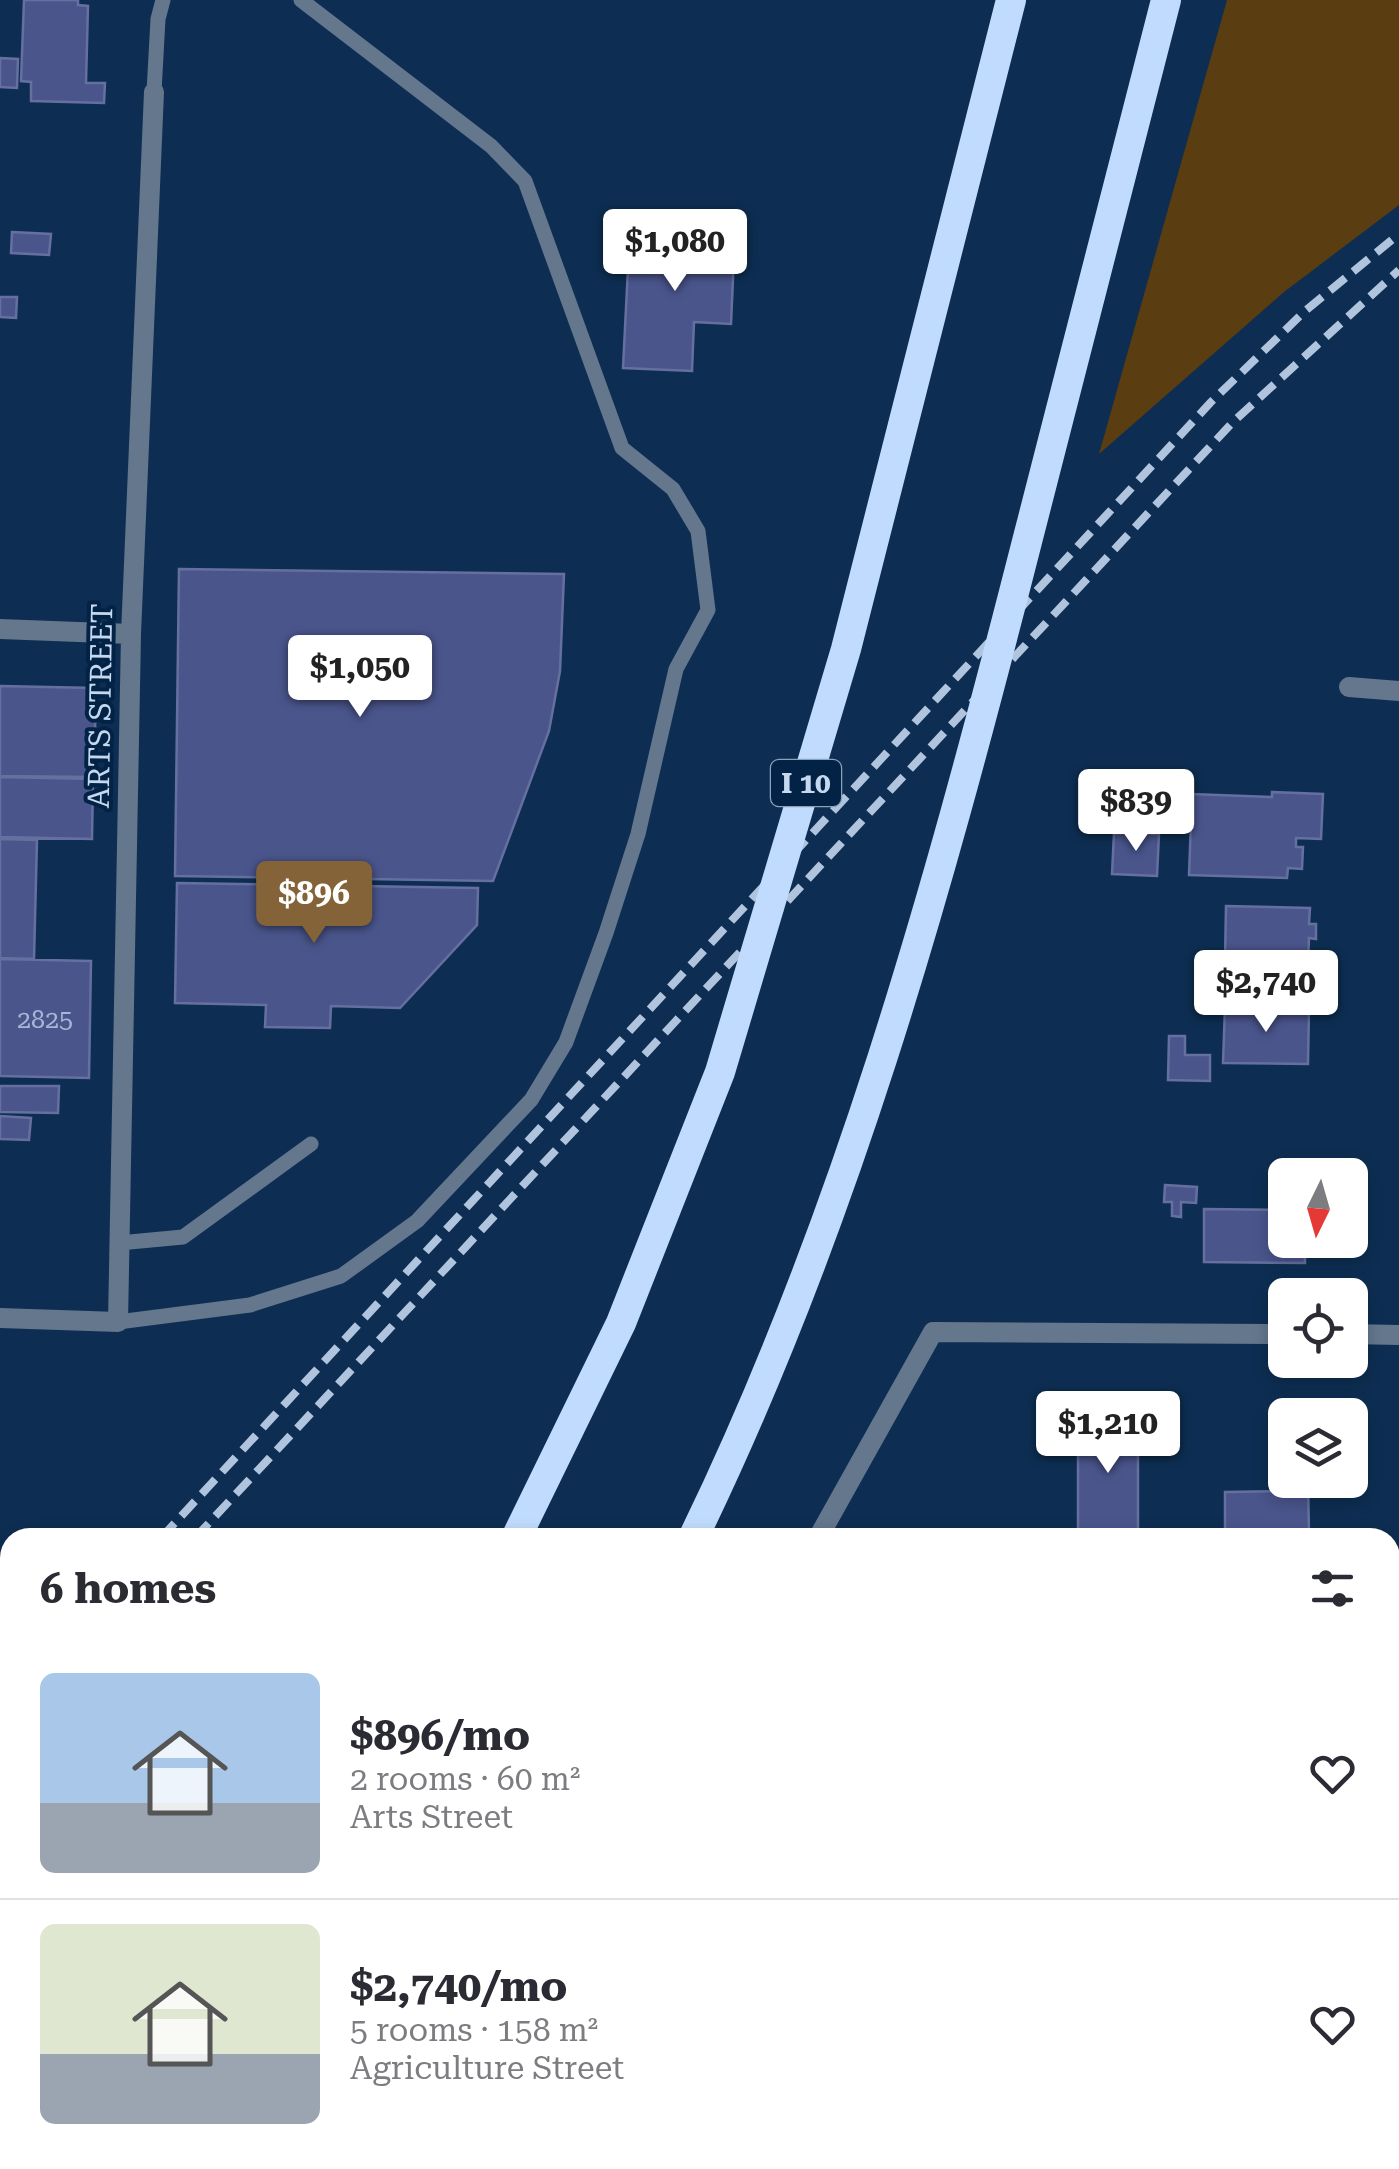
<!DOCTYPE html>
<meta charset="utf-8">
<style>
:root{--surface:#fff;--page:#f7f7f7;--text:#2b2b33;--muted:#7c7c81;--line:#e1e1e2;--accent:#836337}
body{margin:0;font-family:"Roboto Serif",serif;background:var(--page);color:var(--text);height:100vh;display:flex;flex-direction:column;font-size:38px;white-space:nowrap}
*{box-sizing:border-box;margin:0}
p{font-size:32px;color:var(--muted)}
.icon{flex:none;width:55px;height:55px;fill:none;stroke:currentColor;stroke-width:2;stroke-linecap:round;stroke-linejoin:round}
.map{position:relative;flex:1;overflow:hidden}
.details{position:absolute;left:0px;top:1528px;width:1400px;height:642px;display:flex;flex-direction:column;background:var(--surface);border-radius:30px 30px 0 0;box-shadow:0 5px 15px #0003}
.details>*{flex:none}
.needle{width:65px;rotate:185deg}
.buttons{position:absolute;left:1268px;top:1158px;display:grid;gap:20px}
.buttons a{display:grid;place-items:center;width:100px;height:100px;border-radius:15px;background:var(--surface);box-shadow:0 5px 15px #0003;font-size:50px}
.price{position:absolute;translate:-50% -85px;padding:0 22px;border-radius:10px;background:#fff;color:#222;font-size:32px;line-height:65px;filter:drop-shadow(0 2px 5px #0008)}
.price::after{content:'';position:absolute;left:50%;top:60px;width:30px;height:22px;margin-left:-15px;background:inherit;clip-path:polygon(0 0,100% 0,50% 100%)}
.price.selected{background:var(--accent);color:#fff}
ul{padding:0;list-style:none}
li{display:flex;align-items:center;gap:30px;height:250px;padding:0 40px}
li+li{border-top:2px solid var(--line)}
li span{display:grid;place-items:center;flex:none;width:280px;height:200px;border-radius:15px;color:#555}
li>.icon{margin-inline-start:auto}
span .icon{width:120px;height:120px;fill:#fffc;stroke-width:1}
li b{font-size:42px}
h2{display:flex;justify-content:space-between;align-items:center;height:120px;padding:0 40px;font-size:42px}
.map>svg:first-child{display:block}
.green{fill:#5a3d10}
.building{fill:#4a558c;stroke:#6570a0;stroke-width:2.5}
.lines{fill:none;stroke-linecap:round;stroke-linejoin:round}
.service{stroke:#64778d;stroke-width:15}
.minor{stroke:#64778d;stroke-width:20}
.motorway{stroke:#c0dbfd;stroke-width:30}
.rail{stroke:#b0c4dd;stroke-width:8;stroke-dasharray:20 10;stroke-linecap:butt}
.motorway-bridge{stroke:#c0dbfd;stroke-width:30}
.labels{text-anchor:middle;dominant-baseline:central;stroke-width:8;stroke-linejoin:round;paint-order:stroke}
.number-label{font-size:25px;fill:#a6b7d6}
.shield{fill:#032346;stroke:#8ba2bc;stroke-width:2.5}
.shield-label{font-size:28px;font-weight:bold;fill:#c5d8ef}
.street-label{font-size:30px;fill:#c5d8ef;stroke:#032346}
</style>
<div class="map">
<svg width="1399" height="2169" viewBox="0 0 1399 2169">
<rect width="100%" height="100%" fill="#0d2e52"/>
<path class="green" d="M1227,0H1399V205L1284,292L1099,454Z"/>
<path class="building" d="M24,0H78V5L88,6L86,83H105L104,103L31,101V82L21,81Z
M0,58L18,59L17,88L0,87Z
M630,228L735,233L731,324L694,322L692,371L623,368Z
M12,232L51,234L49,255L11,253Z
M0,297H17L16,318L0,317Z
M179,569L564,574L560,671L549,731L493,881L175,876Z
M0,686L96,688L94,777L0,776Z
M0,777L93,779L92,839L0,837Z
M1272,792L1323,794L1321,839L1296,838V847H1303L1302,869L1288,868L1287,878L1189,875L1192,794L1272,797Z
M1114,833L1159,834L1157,876L1112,874Z
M0,839L37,840L34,959L0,958Z
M177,883L478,888L477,925L400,1008L331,1006L330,1028L265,1027L266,1005L175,1003Z
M1226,906L1310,908L1309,924H1316V939L1309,938L1308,964L1225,961Z
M0,959L91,961L89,1078L0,1076Z
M1225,1006L1309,1008L1308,1064L1223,1063Z
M1169,1036H1185V1055H1210V1081L1168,1080Z
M0,1086H59L58,1113L0,1112Z
M0,1116L31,1118L29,1140L0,1139Z
M1165,1185L1197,1187L1196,1203L1181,1202V1217L1172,1216V1202H1164Z
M1204,1209L1285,1210V1240H1305V1263L1204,1262Z
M1138,1413V1538H1078V1414Z
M1294,1483H1308L1309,1532H1317V1538H1225V1492L1295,1491Z
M855,2160L967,2166V2169H854Z
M1074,2160H1129V2169H1074Z"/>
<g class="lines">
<path class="service" d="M154,92L158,19L163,0
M119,1243L183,1237L311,1144
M118,1322L250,1305L341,1276L417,1221L531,1100L566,1042L606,933L638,834L676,669L708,610L698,531L673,489L622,448L525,181L491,146L301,0"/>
<path class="minor" d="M0,629L131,634
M1349,687L1399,691
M0,1318L118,1322L131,634L154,92
M1350,1334L1399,1335
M818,1538L933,1332L1285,1334
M789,2169V2160
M1391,2169L1399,1832"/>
<path class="motorway" d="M102,2169L109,2160
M307,2169L314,2160"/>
<path class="rail" d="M161,1538L1211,402L1305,311L1399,234
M195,1538L1232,423L1399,270
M0,1711L10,1700
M0,1748L10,1738"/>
<path class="motorway-bridge" d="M516,1538L621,1323L720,1072L846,649L1011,0
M693,1538C844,1228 936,897 1021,565C1069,377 1118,188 1166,0"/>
</g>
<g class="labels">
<g class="number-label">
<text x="45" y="1019">2825</text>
</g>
<rect class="shield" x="771" y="760" width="70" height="46" rx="8"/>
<g class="shield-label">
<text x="806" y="783">I 10</text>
</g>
<g class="street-label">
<text transform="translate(100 706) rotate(-89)">ARTS STREET</text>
</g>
</g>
</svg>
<div class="buttons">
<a><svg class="needle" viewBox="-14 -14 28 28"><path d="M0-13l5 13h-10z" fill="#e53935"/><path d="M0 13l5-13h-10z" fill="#7c7c81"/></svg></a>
<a><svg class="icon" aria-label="locate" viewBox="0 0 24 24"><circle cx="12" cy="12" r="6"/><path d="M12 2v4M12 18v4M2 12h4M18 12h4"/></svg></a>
<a><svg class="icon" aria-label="layers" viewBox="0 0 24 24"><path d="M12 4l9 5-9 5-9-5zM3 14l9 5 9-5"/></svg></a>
</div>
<b class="price" style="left:675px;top:294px">$1,080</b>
<b class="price" style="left:360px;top:720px">$1,050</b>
<b class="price" style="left:1136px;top:854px">$839</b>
<b class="price selected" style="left:314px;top:946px">$896</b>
<b class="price" style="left:1266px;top:1035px">$2,740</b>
<b class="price" style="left:1108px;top:1476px">$1,210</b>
<section class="details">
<h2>6 homes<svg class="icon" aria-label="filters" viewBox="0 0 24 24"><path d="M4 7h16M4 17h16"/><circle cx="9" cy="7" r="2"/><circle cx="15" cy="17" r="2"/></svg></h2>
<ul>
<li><span style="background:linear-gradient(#a9c7e8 65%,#9aa5b1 0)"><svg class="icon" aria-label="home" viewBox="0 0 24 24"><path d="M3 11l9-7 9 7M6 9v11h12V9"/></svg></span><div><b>$896/mo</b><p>2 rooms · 60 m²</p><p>Arts Street</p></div><svg class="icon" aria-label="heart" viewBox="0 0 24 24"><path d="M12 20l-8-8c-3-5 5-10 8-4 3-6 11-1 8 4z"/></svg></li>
<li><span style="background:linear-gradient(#dfe7d0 65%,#9aa5b1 0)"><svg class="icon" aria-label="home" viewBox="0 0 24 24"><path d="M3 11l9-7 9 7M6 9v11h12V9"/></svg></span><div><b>$2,740/mo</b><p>5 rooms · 158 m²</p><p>Agriculture Street</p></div><svg class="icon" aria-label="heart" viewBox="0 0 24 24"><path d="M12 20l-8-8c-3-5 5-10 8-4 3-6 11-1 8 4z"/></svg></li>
</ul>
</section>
</div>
